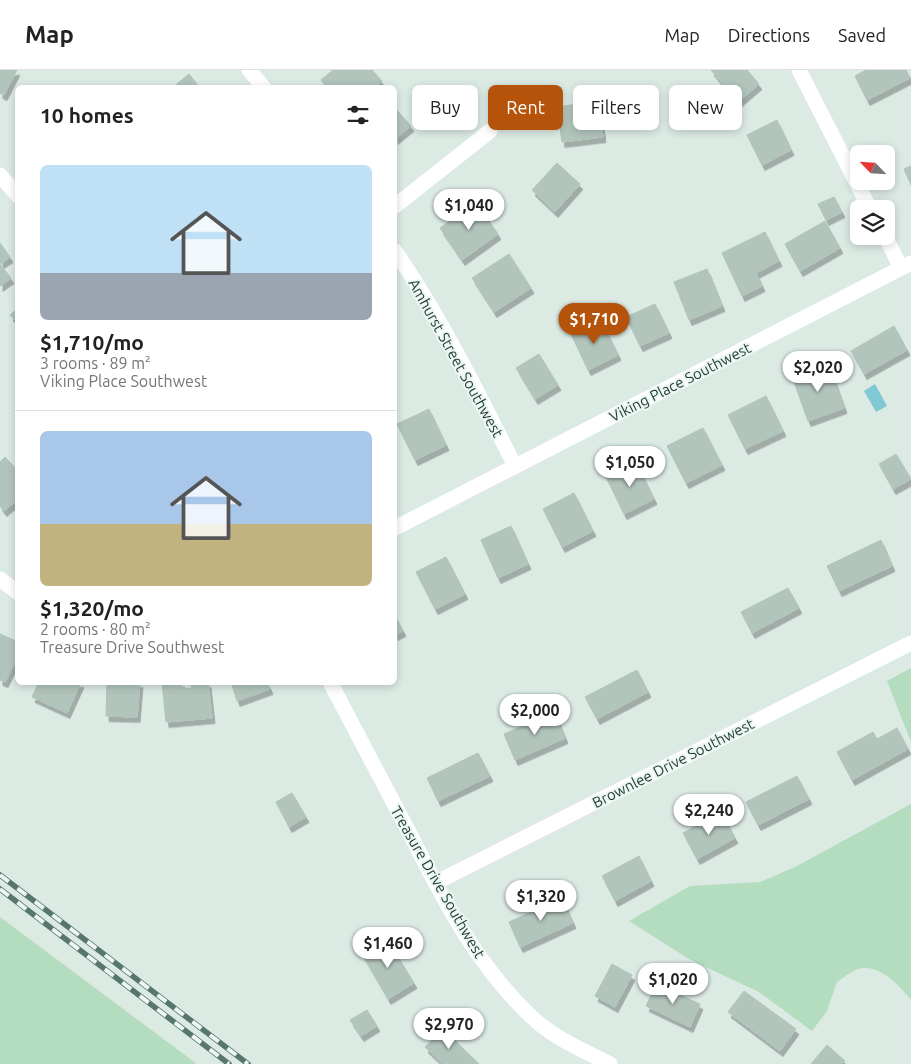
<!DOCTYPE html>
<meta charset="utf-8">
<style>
:root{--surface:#fff;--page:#f2f2f2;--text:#222;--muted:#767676;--line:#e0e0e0;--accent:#b45309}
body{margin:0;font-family:Ubuntu,sans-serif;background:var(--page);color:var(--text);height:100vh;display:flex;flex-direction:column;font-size:19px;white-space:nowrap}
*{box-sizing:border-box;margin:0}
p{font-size:16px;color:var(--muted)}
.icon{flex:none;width:28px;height:28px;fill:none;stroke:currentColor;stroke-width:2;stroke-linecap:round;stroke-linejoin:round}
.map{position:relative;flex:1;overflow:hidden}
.drawer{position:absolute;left:15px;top:15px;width:382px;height:600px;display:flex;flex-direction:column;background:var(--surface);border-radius:8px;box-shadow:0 2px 8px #0003}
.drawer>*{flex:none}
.banner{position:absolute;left:412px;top:15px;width:422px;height:45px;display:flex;gap:10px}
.needle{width:32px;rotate:295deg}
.tools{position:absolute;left:850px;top:75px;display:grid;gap:10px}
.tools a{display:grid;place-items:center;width:45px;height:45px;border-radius:8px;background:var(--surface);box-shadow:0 2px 8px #0003;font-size:25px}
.price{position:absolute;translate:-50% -42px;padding:0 11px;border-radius:18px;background:#fff;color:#222;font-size:16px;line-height:32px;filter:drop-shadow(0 1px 2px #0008)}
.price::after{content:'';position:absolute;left:50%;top:30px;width:15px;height:11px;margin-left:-8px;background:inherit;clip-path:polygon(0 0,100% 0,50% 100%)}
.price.selected{background:var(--accent);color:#fff}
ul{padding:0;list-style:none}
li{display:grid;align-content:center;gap:10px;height:265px;padding:0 25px}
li+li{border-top:1px solid var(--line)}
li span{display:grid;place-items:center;height:155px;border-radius:8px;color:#555}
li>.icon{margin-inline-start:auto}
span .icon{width:90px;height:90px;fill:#fffc;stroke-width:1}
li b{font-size:21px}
h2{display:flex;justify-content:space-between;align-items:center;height:60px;padding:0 25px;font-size:21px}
.chip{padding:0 18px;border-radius:8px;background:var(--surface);box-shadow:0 2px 8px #0003;font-size:18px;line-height:45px}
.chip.selected{background:var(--accent);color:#fff}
header{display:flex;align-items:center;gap:30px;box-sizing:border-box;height:70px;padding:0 25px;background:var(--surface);border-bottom:1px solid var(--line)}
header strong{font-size:24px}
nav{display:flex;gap:28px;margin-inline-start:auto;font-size:18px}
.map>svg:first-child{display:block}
.green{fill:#b3ddbe}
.water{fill:#80c8d4}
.building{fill:#b2c5bc;stroke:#afc4bb;filter:url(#shadow)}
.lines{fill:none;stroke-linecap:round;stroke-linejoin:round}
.minor{stroke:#fff;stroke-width:15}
.rail-casing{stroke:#57766d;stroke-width:5.5}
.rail{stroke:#edf7f1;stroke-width:4;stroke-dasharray:11;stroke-linecap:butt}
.labels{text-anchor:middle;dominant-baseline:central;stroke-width:4;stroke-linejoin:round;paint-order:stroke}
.street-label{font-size:15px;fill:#1e3a32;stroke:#edf7f1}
</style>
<header>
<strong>Map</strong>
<nav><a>Map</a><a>Directions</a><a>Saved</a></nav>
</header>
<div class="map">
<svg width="911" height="994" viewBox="0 0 911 994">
<defs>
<filter id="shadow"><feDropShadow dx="3" dy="5.5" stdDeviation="0" flood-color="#0004"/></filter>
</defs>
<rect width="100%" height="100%" fill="#dceae4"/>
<path class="green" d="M911,598V672L887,611Z
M911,734V930C900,916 879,893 858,899C851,901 843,908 837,912L827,941L812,961L759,922L689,889L629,851L690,816L760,812L795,797Z
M0,847L193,991L196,994H0Z"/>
<path class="water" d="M875,314L887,336L876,342L864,321Z"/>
<path class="building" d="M0,0H17L4,25L0,23Z
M333,0H372L382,11L374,18H327L321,10Z
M711,0H747L759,14L738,32Z
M866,0H906L910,8L867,30L855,6Z
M189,4L200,18H172Z
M598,31L603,67L562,72L557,37Z
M395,38L411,56L395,69Z
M777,50L791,80L762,95L747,65Z
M557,93L580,114L555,142L532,120Z
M911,96V115L904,99Z
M834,127L842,142L826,150L818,134Z
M476,132L498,164L462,190L440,158Z
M825,151L840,178L800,201L785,174Z
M765,162L779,191L756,203L762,216L742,226L722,183Z
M0,173L10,187L0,194Z
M509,184L531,218L494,242L472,208Z
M0,194L11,208L0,216Z
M707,199L722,236L689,250L674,212Z
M655,234L669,263L640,276L626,247Z
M18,238V253L10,245Z
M601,250L618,285L588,300L571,264Z
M894,256L907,280L864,304L851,281Z
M539,284L558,315L535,329L516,298Z
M829,296L844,338L808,351L793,309Z
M766,326L783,361L745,379L728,345Z
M429,339L446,375L415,390L397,354Z
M703,358L722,395L686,413L667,376Z
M896,384L911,409L893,419L879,394Z
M5,387L18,401V429L4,441L0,436V392Z
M636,392L654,429L624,444L606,407Z
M574,423L593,461L562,477L543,439Z
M511,456L528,494L498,508L481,470Z
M881,470L892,496L839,521L827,496Z
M446,487L465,524L435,539L416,502Z
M788,518L799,538L752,563L741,542Z
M395,546L403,561L395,565Z
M0,564L18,572V586L5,612L0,610Z
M637,600L648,622L597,649L585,627Z
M39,612H81L67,643L32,627Z
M107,612H140L137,647L106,646Z
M162,612H182V619L192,618L191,612H208L212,648L166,652Z
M231,612H267L270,619L237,631Z
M555,643L565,668L515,690L504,664Z
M897,658L908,679L852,710L837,682L873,662L877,669Z
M478,683L490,706L438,731L427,708Z
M797,706L809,729L758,755L746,732Z
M292,723L306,747L289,757L276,732Z
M721,742L735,768L697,789L683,763Z
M639,786L651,811L615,831L602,806Z
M562,828L573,853L520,877L509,852Z
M387,869L414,913L388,929L362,884Z
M612,894L632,905L615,937L595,926Z
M656,914L700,934L690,957L646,936Z
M744,921L796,959L780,981L728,942Z
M367,940L377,956L361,966L350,950Z
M443,959L479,994H443L425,977Z
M827,975L845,991L842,994H811Z"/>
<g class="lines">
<path class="minor" d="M249,0L264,18
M799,0L870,139
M0,105L18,126
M395,136L490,61
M885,166L901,198
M395,181C442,249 478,323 515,396
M395,458L911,193
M0,509L18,523
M330,612C357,664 384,715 411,766C445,833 479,899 535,950C556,969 585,981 610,994
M435,813L911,573"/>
<g class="rail-casing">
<path id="rail" d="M0,805L248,994
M0,819L229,994"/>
</g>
<use href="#rail" class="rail"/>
</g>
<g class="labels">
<g class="street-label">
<text transform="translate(456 288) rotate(61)">Amhurst Street Southwest</text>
<text transform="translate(680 312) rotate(-27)">Viking Place Southwest</text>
<text transform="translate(673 693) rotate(-27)">Brownlee Drive Southwest</text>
<text transform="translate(438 812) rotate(60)">Treasure Drive Southwest</text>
</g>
</g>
</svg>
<div class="tools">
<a><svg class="needle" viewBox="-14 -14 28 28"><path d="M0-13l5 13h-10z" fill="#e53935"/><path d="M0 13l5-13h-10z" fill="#767676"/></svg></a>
<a><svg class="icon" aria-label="layers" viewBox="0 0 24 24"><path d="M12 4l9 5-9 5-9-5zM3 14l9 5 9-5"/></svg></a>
</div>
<b class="price" style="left:469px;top:161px">$1,040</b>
<b class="price selected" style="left:594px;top:275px">$1,710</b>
<b class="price" style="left:818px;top:323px">$2,020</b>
<b class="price" style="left:630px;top:418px">$1,050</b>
<b class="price" style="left:535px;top:666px">$2,000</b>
<b class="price" style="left:709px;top:766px">$2,240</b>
<b class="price" style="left:541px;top:852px">$1,320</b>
<b class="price" style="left:388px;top:899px">$1,460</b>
<b class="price" style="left:673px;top:935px">$1,020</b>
<b class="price" style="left:449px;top:980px">$2,970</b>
<div class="banner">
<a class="chip">Buy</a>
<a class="chip selected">Rent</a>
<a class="chip">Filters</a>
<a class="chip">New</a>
</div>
<section class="drawer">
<h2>10 homes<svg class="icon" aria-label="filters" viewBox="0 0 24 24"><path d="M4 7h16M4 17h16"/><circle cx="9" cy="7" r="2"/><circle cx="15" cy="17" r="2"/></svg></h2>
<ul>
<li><span style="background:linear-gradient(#bfe0f5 70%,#9aa5b1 0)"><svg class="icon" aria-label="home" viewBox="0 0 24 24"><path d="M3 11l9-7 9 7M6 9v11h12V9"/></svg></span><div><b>$1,710/mo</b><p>3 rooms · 89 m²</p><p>Viking Place Southwest</p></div></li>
<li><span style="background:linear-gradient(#a9c7e8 60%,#c2b280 0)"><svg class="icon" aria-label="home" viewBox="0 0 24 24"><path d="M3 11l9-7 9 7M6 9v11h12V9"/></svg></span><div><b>$1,320/mo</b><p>2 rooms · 80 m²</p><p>Treasure Drive Southwest</p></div></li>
</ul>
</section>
</div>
